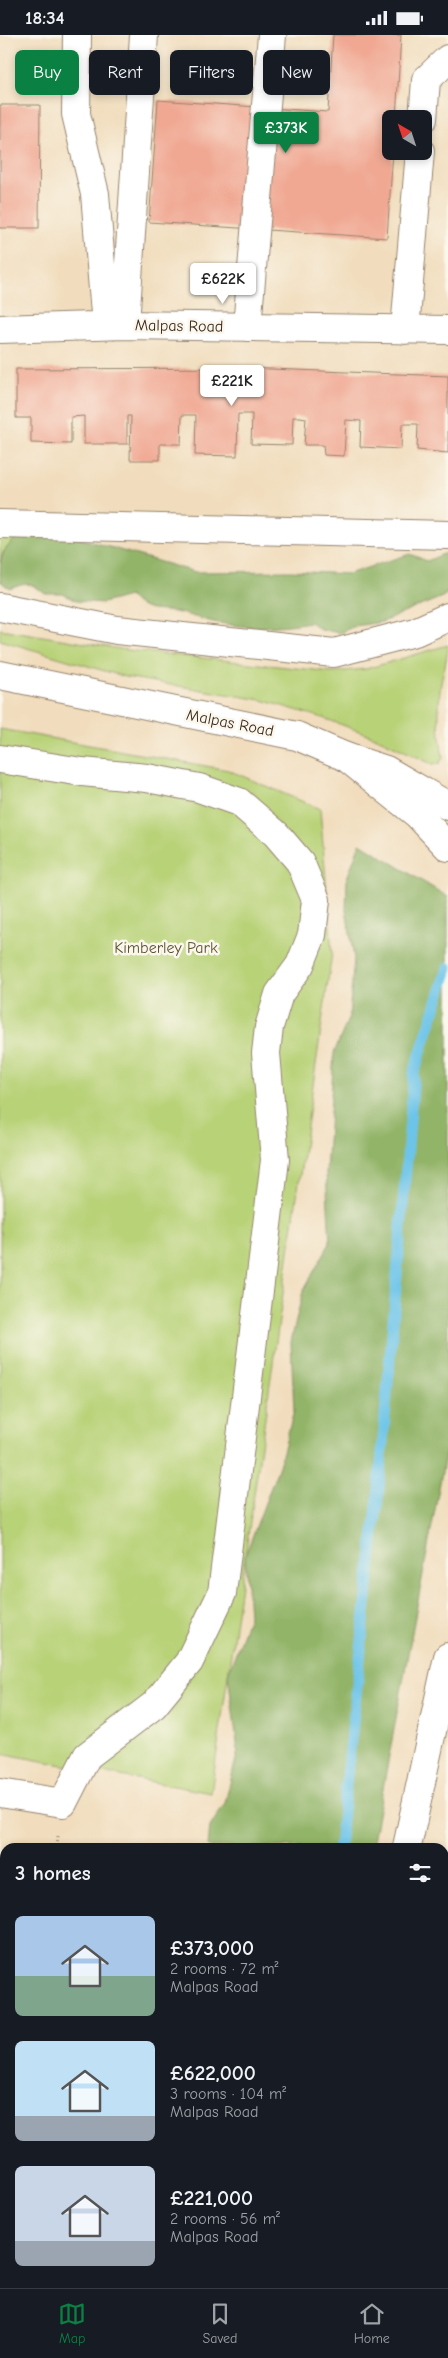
<!DOCTYPE html>
<meta charset="utf-8">
<style>
:root{--surface:#171b24;--page:#20242c;--text:#f1f3f6;--muted:#9ea1a6;--line:#363941;--accent:#0b8043}
body{margin:0;font-family:"Comic Neue",sans-serif;background:var(--page);color:var(--text);height:100vh;display:flex;flex-direction:column;font-size:19px;white-space:nowrap}
*{box-sizing:border-box;margin:0}
p{font-size:16px;color:var(--muted)}
.icon{flex:none;width:28px;height:28px;fill:none;stroke:currentColor;stroke-width:2;stroke-linecap:round;stroke-linejoin:round}
.map{position:relative;flex:1;overflow:hidden}
.panel{position:absolute;left:0px;top:1808px;width:449px;height:446px;display:flex;flex-direction:column;background:var(--surface);border-radius:15px 15px 0 0;box-shadow:0 2px 8px #0003}
.panel>*{flex:none}
.guide{position:absolute;left:15px;top:15px;width:419px;height:45px;display:flex;gap:10px}
.needle{width:32px;rotate:321deg}
.controls{position:absolute;left:382px;top:75px;display:grid;gap:10px}
.controls a{display:grid;place-items:center;width:50px;height:50px;border-radius:8px;background:var(--surface);box-shadow:0 2px 8px #0003;font-size:25px}
.price{position:absolute;translate:-50% -42px;padding:0 11px;border-radius:5px;background:#fff;color:#222;font-size:16px;line-height:32px;filter:drop-shadow(0 1px 2px #0008)}
.price::after{content:'';position:absolute;left:50%;top:30px;width:15px;height:11px;margin-left:-8px;background:inherit;clip-path:polygon(0 0,100% 0,50% 100%)}
.price.selected{background:var(--accent);color:#fff}
ul{padding:0;list-style:none}
li{display:flex;align-items:center;gap:15px;height:125px;padding:0 15px}
li span{display:grid;place-items:center;flex:none;width:140px;height:100px;border-radius:8px;color:#555}
li>.icon{margin-inline-start:auto}
span .icon{width:60px;height:60px;fill:#fffc;stroke-width:1}
li b{font-size:21px}
h2{display:flex;justify-content:space-between;align-items:center;height:60px;padding:0 15px;font-size:21px}
.pill{padding:0 18px;border-radius:8px;background:var(--surface);box-shadow:0 2px 8px #0003;font-size:18px;line-height:45px}
.pill.selected{background:var(--accent);color:#fff}
.status{display:flex;justify-content:space-between;align-items:center;height:35px;padding:0 25px;background:var(--surface);direction:ltr}
.status svg{height:14px;fill:currentColor}
.tabs{display:flex;justify-content:space-around;align-items:center;height:70px;border-top:1px solid var(--line);background:var(--surface);font-size:14px;color:var(--muted)}
.tabs a{display:grid;justify-items:center;gap:2px}
.tabs .selected{color:var(--accent)}
.map>svg:first-child{display:block}
.green{fill:#b8d277;stroke:#7a7e4a}
.forest{fill:#92b468;stroke:#666f43}
.water{fill:#6cc4e9;stroke:#547784}
.lines{fill:none;stroke-linecap:round;stroke-linejoin:round}
.stream{stroke:#6cc4e9;stroke-width:11}
.building{fill:#f0a893}
.minor-casing{stroke:#96846e;stroke-width:30}
.major-casing{stroke:#96846e;stroke-width:30}
.highway-casing{stroke:#96846e;stroke-width:30}
.path{stroke:#96846e;stroke-width:3;stroke-dasharray:1 4;stroke-linecap:butt}
.minor{stroke:#fff;stroke-width:28}
.major{stroke:#fff;stroke-width:28}
.highway{stroke:#fff;stroke-width:28}
.labels{text-anchor:middle;dominant-baseline:central;stroke-width:5;stroke-linejoin:round;paint-order:stroke}
.street-label{font-size:16px;fill:#3b2a1e;stroke:#fbf7ec}
.park-label{font-size:16px;fill:#5a5434;stroke:#fbf7ec}
</style>
<div class="status"><b>18:34</b><svg viewBox="0 0 49 12"><path d="M0 12V9h3v3zM5 12V6h3v6zM10 12V3h3v9zM15 12V0h3v12zM26 1h20v11H26zM47 4h2v5h-2z"/></svg></div>
<div class="map">
<svg width="448" height="2253" viewBox="0 0 448 2253">
<rect width="100%" height="100%" fill="#fbf7ec"/>
<filter id="ink" filterUnits="userSpaceOnUse"><feTurbulence type="fractalNoise" baseFrequency=".02" numOctaves="2"/><feDisplacementMap in="SourceGraphic" scale="10" xChannelSelector="R" yChannelSelector="G"/><feConvolveMatrix kernelMatrix="1 2 1 2 8 2 1 2 1" color-interpolation-filters="sRGB"/></filter>
<filter id="wash" filterUnits="userSpaceOnUse"><feTurbulence type="fractalNoise" baseFrequency=".0096" numOctaves="4" result="noise"/><feDisplacementMap in="SourceGraphic" scale="20" xChannelSelector="R" yChannelSelector="G"/><feGaussianBlur stdDeviation="1.12" result="paint"/><feColorMatrix in="noise" values="0 0 0 0 0 0 0 0 0 0 0 0 0 0 0 0 0 1.4 0 .05"/><feComposite in="paint" operator="in"/></filter>
<g filter="url(#wash)">
<rect width="100%" height="100%" fill="#f1ddbd"/>
<path class="green" d="M0,496L19,499L3,517L0,528Z
M0,594L127,615L333,637L366,634L448,610C448,623 443,635 441,648C437,673 439,699 443,723L439,729H432L375,702L326,684L262,665L125,642L0,605Z
M0,694L228,735L320,774L332,918L211,1758L0,1718Z
M0,1922L5,1923V2249H296L295,2253H0Z"/>
<path class="forest" d="M19,499L68,500L195,537L291,536L348,539L410,519L427,526L448,517V558L442,562L382,587L355,591L339,598L320,594L310,587C280,592 250,594 219,588C204,586 189,579 174,577C153,574 145,579 129,561L103,568L76,566L63,559H45C31,547 27,547 10,554L0,546C0,519 2,518 19,499Z
M360,808L448,862V1405L372,1812H208L210,1792L225,1768L238,1716L228,1639L249,1581L245,1521L279,1431L294,1376L291,1307L303,1256L330,1208L326,1137L334,1018L349,982L354,923L346,875L347,843Z"/>
<path class="water" d="M0,1861L5,1862V1923L0,1922Z"/>
<g class="lines">
<path class="stream" d="M339,1812L379,1453L414,1038L448,933
M0,2056L5,2057
M148,2253L151,2249"/>
</g>
<g id="blocks">
<path class="building" d="M333,0H401L396,84H391V116H393L387,203L149,187L158,65L328,77Z
M0,70H40L39,193H0Z
M245,333L448,341V418L417,415L418,389H402L401,414L360,412L361,386L346,385L344,421L324,420L323,410H304L306,383L300,382H293L292,410L251,409L252,379H238L237,421L195,420L196,380H182L181,409H160V425H130L131,381H127V409H84V381L71,382V409L31,408V383H16V334Z"/>
</g>
</g>
<g filter="url(#ink)">
<use href="#blocks" fill-opacity="0" stroke="#96846e" stroke-width="1"/>
<g class="lines">
<g class="minor-casing">
<path id="minor" d="M77,0L76,79L95,159L106,290
M423,84L426,45L448,24
M125,290L144,0
M247,292L272,0
M0,294L125,290L448,295
M405,295L420,116
M0,489L448,500
M0,724L82,737L147,743L199,753L239,767L276,799L300,827L316,865L312,900L300,930L279,959L269,992L266,1018L275,1125L222,1558L189,1627L154,1670L87,1721L63,1768L0,1758"/>
</g>
<g class="major-casing">
<path id="major" d="M0,572L117,595L334,618L415,597L448,582
M0,640L297,701L346,722L386,735L448,771"/>
</g>
<g class="highway-casing">
<path id="highway" d="M346,722L417,779L448,812
M407,1812L448,1622
M444,1974L448,1955
M444,2187L448,2173
M309,2253L310,2249
M369,2253L370,2249
M425,2253L426,2249"/>
</g>
<path class="path" d="M57,1812L58,1801
M0,1848L5,1849"/>
<use href="#minor" class="minor"/>
<use href="#major" class="major"/>
<use href="#highway" class="highway"/>
</g>
</g>
<g class="labels">
<g class="street-label">
<text transform="translate(179 291) rotate(1)">Malpas Road</text>
<text transform="translate(230 688) rotate(11)">Malpas Road</text>
</g>
<g class="park-label">
<text x="166" y="913">Kimberley Park</text>
</g>
</g>
</svg>
<div class="controls">
<a><svg class="needle" viewBox="-14 -14 28 28"><path d="M0-13l5 13h-10z" fill="#e53935"/><path d="M0 13l5-13h-10z" fill="#9ea1a6"/></svg></a>
</div>
<b class="price selected" style="left:286px;top:119px">£373K</b>
<b class="price" style="left:223px;top:270px">£622K</b>
<b class="price" style="left:232px;top:372px">£221K</b>
<div class="guide">
<a class="pill selected">Buy</a>
<a class="pill">Rent</a>
<a class="pill">Filters</a>
<a class="pill">New</a>
</div>
<section class="panel">
<h2>3 homes<svg class="icon" aria-label="filters" viewBox="0 0 24 24"><path d="M4 7h16M4 17h16"/><circle cx="9" cy="7" r="2"/><circle cx="15" cy="17" r="2"/></svg></h2>
<ul>
<li><span style="background:linear-gradient(#a9c7e8 60%,#7fa58c 0)"><svg class="icon" aria-label="home" viewBox="0 0 24 24"><path d="M3 11l9-7 9 7M6 9v11h12V9"/></svg></span><div><b>£373,000</b><p>2 rooms · 72 m²</p><p>Malpas Road</p></div></li>
<li><span style="background:linear-gradient(#bfe0f5 75%,#9aa5b1 0)"><svg class="icon" aria-label="home" viewBox="0 0 24 24"><path d="M3 11l9-7 9 7M6 9v11h12V9"/></svg></span><div><b>£622,000</b><p>3 rooms · 104 m²</p><p>Malpas Road</p></div></li>
<li><span style="background:linear-gradient(#c9d6e8 75%,#9aa5b1 0)"><svg class="icon" aria-label="home" viewBox="0 0 24 24"><path d="M3 11l9-7 9 7M6 9v11h12V9"/></svg></span><div><b>£221,000</b><p>2 rooms · 56 m²</p><p>Malpas Road</p></div></li>
</ul>
</section>
</div>
<nav class="tabs">
<a class="selected"><svg class="icon" aria-label="map" viewBox="0 0 24 24"><path d="M3 6l6-2 6 2 6-2v14l-6 2-6-2-6 2zM9 4v14M15 6v14"/></svg>Map</a>
<a><svg class="icon" aria-label="saved" viewBox="0 0 24 24"><path d="M7 4h10v16l-5-4-5 4z"/></svg>Saved</a>
<a><svg class="icon" aria-label="home" viewBox="0 0 24 24"><path d="M3 11l9-7 9 7M6 9v11h12V9"/></svg>Home</a>
</nav>
